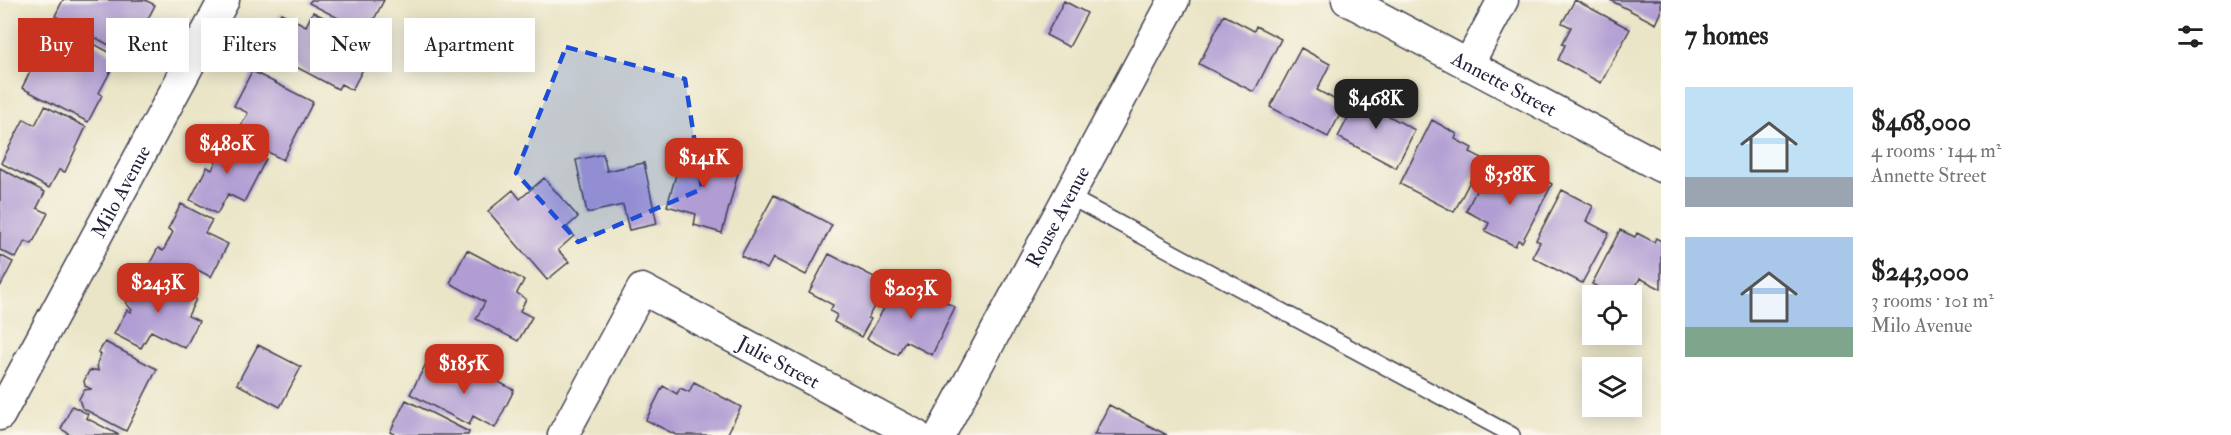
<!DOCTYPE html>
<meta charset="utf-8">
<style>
:root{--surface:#fff;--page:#f2f2f2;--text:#222;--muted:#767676;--accent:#c8321e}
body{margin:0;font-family:"IM FELL Double Pica",serif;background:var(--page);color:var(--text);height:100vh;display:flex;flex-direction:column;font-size:22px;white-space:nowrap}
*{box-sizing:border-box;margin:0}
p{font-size:20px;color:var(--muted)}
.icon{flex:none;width:33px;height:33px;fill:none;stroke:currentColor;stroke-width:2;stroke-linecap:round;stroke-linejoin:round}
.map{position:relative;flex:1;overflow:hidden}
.drawer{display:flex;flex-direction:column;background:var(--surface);width:570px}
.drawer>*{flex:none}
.top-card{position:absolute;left:18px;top:18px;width:570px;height:54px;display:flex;gap:12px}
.tools{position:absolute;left:1582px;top:285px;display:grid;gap:12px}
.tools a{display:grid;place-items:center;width:60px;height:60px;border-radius:0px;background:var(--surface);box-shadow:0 3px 15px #0003;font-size:30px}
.price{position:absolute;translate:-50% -51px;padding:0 14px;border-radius:12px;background:var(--accent);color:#fff;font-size:20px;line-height:39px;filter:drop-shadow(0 2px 3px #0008)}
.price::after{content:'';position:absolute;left:50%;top:36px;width:18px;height:14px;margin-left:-9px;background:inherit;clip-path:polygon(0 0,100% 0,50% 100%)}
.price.on{background:#222;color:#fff}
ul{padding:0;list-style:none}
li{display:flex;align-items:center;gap:18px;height:150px;padding:0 24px}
li span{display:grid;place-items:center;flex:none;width:168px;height:120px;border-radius:0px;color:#555}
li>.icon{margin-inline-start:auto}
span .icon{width:72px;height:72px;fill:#fffc;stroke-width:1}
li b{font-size:26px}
h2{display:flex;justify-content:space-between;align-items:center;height:72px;padding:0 24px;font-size:26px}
.chip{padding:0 21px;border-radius:0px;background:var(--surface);box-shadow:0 3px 15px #0003;font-size:21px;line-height:54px}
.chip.on{background:var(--accent);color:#fff}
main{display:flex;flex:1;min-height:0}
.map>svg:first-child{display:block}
.building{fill:#b19dd3}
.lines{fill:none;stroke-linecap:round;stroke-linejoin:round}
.service-casing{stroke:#403f50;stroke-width:18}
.minor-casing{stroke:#403f50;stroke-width:33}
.service{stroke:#fff;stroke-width:15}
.minor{stroke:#fff;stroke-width:30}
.marked{fill:#1d4ed8;fill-opacity:0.2;stroke:#1d4ed8;stroke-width:4.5;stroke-dasharray:12 8;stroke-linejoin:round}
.labels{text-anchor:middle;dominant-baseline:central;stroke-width:4.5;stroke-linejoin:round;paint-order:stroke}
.street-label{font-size:20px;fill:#22223b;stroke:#fbf7ec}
</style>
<main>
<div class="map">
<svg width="1661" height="435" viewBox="0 0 1661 435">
<rect width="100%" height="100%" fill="#fbf7ec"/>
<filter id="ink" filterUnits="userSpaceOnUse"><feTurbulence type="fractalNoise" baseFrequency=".0167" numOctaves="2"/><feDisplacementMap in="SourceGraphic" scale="12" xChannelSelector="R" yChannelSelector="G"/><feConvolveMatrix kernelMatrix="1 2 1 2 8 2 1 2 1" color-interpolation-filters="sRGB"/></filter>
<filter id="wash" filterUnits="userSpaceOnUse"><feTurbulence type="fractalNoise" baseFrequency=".008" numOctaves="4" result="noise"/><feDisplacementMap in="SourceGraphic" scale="24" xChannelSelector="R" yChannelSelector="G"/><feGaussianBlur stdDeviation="1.35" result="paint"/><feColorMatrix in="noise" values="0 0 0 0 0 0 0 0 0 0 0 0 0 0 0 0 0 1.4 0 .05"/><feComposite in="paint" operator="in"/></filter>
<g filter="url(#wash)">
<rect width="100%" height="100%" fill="#eae5c6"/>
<g id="blocks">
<path class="building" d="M63,0H145L155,5L136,42L116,31L109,45L55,16Z
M311,0H384L367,33L309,3Z
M1575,0L1630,29L1601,83L1558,60L1565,45L1562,44L1571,27L1562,23Z
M1610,0H1661V13L1656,24Z
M1064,1L1087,13L1069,47L1046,35Z
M313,12L365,38L361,45L373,50L352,90L341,84L338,89L262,49L281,13L306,26Z
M1224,15L1254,31L1256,26L1281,39L1254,92L1199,64Z
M83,38L118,57L99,93L102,95L88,122L22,88L36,60L40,62L47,49L57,54L62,45L75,52Z
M1301,48L1330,64L1317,90L1345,105L1328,137L1270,107Z
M252,71L313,102L283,160L236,135L248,113L234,106Z
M1363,89L1391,103L1385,114L1415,130L1396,168L1338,137Z
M45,106L86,127L65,172L59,170L49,188L1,163L24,119L35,125Z
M1432,120L1457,134L1455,139L1472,148L1470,152L1482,158L1454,212L1400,184Z
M221,136L266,159L244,202L228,194L217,214L190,200L207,167L212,170L216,161L209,157L211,154L209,148L214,140Z
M683,150L740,166L722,233L694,225L696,214L667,206Z
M603,154L607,171L644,163L657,224L629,230L623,205L587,213L576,160Z
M0,168L45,192L37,208L48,213L32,244L25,241L16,258L0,250Z
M1524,169L1552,184L1522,242L1518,240L1515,246L1485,231L1489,223L1466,211L1483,177L1512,192Z
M544,178L578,217L567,227L574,236L558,250L569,262L547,280L488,211L513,190L520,199Z
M1562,190L1593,206L1586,221L1609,233L1582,283L1532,257L1540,242L1536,240Z
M774,195L832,225L806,275L773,258L767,269L741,256Z
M181,204L212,220L205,233L228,244L211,277L198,270L189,288L148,267L158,248L163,251L173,232L168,229Z
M1620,230L1635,237L1637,233L1654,242L1656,238L1661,241V289L1640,278L1631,296H1614L1592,284Z
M467,250L524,280L517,293L526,299L520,311L532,317L518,341L476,319L485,302L450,283Z
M829,254L886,283L868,318L871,319L861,337L834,322L837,315L830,311L833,305L809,292Z
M0,255L13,262L0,287Z
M143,271L196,299L188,316L199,321L185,348L151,331L141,348L114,334L127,310L131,312L132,310L126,303L130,295L135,292L138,294L143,284L138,281Z
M900,279L955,307L932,355L905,341L898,355L867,339Z
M105,342L157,369L126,431L82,408L79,399L84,390L91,389L85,386L84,381L89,371L95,370L98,371L97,363L101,354L98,353Z
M258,345L301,367L280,407L237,384Z
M426,364L464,383L472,368L514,390L495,428L473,416L469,425L410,394Z
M694,382L741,407L727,435H676L646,420L663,386L677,394L680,388L689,392Z
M406,400L469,432L468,435H395L390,432Z
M1109,405L1167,435H1094Z
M72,406L88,414L86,418L119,435H67L68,433L61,429Z"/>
</g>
</g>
<g filter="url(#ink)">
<use href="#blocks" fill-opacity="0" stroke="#403f50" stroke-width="1.5"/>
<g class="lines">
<g class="service-casing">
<path id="service" d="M1068,196L1512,435"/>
</g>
<g class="minor-casing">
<g id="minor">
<path id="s1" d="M1347,0L1661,167"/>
<path d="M1468,65L1503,0"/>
<path id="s2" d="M0,415L224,0"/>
<path id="s3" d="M563,435L642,289L916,435"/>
<path id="s4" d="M940,435L1174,0"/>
</g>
</g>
<use href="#service" class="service"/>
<use href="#minor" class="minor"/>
</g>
</g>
<path class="marked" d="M566,47L685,79L702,189L578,242L516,173Z"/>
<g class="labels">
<g class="street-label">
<text stroke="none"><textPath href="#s1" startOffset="178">Annette Street</textPath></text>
<text stroke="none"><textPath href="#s2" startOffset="254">Milo Avenue</textPath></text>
<text stroke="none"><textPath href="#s4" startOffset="248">Rouse Avenue</textPath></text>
<text stroke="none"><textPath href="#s3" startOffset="321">Julie Street</textPath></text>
</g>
</g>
</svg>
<div class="tools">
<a><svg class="icon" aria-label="locate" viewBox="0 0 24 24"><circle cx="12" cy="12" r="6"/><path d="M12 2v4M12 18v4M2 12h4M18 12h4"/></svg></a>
<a><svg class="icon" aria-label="layers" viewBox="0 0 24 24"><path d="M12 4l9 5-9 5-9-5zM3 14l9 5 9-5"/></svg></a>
</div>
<b class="price on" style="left:1376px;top:130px">$468K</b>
<b class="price" style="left:227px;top:175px">$480K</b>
<b class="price" style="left:704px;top:189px">$141K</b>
<b class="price" style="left:1510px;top:206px">$358K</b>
<b class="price" style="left:158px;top:314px">$243K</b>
<b class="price" style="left:911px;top:320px">$203K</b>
<b class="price" style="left:464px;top:395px">$185K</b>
<div class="top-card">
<a class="chip on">Buy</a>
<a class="chip">Rent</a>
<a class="chip">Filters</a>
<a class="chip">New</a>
<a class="chip">Apartment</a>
</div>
</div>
<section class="drawer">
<h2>7 homes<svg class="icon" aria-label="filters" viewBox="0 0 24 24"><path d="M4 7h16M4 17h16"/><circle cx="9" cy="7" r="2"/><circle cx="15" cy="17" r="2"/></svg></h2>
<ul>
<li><span style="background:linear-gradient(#bfe0f5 75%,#9aa5b1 0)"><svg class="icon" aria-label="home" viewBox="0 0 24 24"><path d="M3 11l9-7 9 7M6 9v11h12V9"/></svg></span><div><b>$468,000</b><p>4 rooms · 144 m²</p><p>Annette Street</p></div></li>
<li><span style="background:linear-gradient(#a9c7e8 75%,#7fa58c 0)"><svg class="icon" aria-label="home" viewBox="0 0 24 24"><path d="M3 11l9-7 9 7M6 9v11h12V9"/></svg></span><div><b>$243,000</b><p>3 rooms · 101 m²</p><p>Milo Avenue</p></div></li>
</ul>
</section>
</main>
